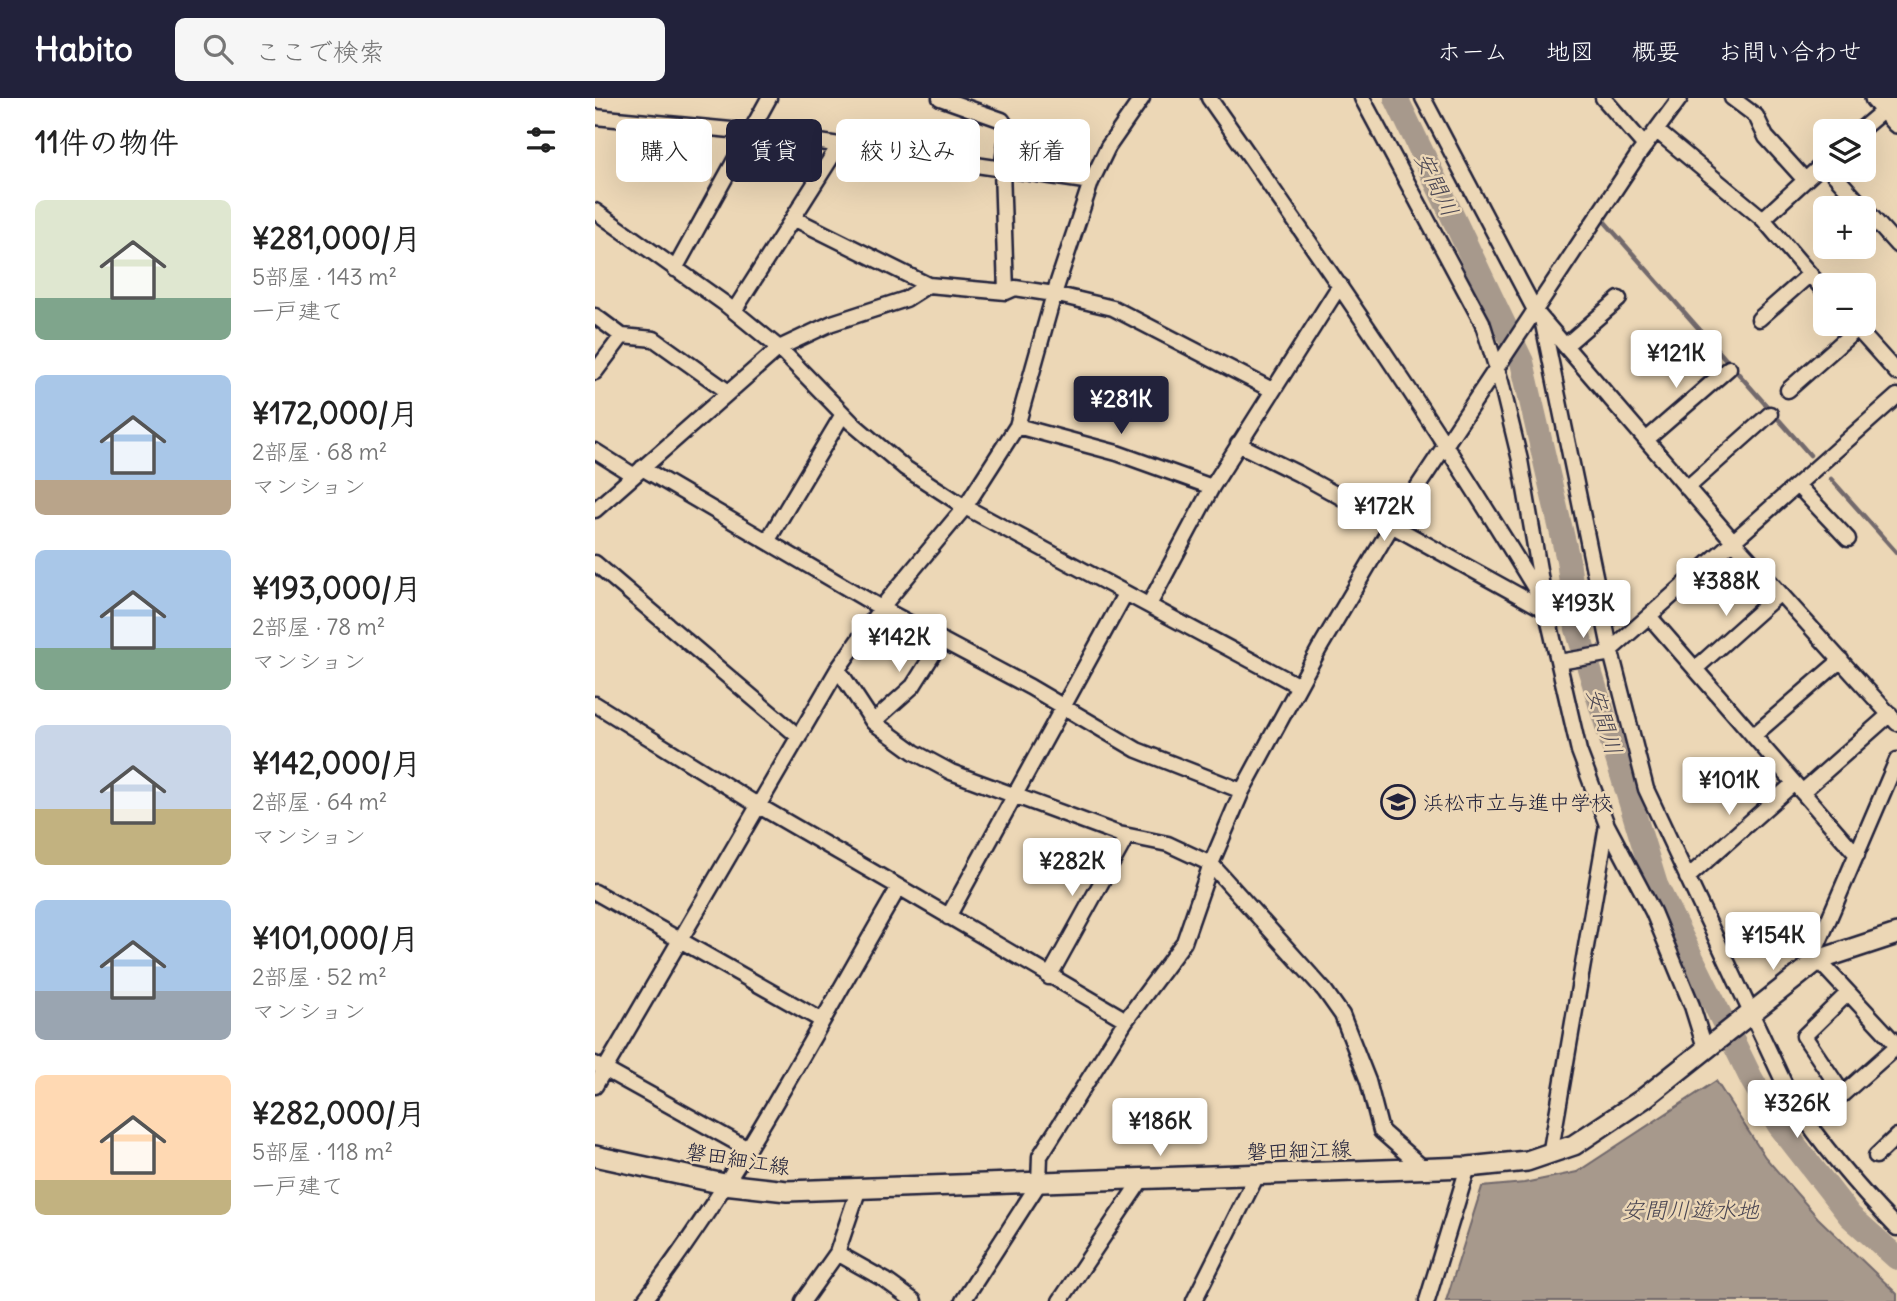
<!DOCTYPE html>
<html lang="ja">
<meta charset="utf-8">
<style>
:root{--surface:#fff;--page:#f6f6f6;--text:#222;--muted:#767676;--accent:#22223b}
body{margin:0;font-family:Delius,"Klee One",sans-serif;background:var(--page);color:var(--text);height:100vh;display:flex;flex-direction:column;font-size:26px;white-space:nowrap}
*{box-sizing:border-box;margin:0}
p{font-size:23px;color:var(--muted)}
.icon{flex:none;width:38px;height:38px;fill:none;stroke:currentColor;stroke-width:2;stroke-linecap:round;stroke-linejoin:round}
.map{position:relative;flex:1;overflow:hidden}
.sheet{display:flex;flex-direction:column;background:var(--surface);width:595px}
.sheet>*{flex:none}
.guide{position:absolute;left:21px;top:21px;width:665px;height:63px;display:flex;gap:14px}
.buttons{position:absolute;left:1218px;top:21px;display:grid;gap:14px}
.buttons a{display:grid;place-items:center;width:63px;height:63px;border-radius:10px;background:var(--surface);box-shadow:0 7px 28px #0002;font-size:35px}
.price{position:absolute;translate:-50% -60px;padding:0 16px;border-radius:7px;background:#fff;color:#222;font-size:23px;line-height:46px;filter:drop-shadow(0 2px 4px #0008)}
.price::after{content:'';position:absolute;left:50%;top:42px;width:21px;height:16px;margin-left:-10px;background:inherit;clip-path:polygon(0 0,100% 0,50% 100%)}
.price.current{background:var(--accent);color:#fff}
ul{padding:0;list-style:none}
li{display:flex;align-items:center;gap:21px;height:175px;padding:0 35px}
li span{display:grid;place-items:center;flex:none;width:196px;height:140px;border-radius:10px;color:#555}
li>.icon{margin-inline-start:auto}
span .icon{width:84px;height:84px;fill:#fffc;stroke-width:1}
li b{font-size:30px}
h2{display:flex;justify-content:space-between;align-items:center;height:84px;padding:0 35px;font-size:30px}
.pill{padding:0 24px;border-radius:10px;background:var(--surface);box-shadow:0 7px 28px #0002;font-size:24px;line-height:63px}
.pill.current{background:var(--accent);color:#fff}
header{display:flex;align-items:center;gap:42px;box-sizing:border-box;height:98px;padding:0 35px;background:var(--accent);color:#fff}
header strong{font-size:33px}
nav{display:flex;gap:38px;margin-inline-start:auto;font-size:24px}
.search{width:490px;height:63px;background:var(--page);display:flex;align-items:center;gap:18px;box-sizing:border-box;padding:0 24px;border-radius:10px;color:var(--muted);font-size:26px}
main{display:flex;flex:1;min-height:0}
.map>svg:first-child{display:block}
.water{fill:#a7998c;stroke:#72696c;stroke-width:2}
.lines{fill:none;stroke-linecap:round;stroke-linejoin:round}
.stream{stroke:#72696c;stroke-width:4.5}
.river{stroke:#a7998c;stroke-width:24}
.street-casing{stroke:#22223b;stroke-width:19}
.secondary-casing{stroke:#22223b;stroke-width:24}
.primary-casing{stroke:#22223b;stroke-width:26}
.street{stroke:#ecd7b6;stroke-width:14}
.secondary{stroke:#ecd7b6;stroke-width:19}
.primary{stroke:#ecd7b6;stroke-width:21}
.labels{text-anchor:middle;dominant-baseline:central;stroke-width:5;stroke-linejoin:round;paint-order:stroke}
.poi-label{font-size:21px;fill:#22223b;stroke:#ecd7b6;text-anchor:start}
.street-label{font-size:21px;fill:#22223b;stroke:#ecd7b6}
.water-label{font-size:23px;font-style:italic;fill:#4a4653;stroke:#ecd7b6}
</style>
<header>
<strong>Habito</strong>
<div class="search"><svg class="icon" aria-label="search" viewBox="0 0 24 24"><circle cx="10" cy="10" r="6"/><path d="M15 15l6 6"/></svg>ここで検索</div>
<nav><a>ホーム</a><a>地図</a><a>概要</a><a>お問い合わせ</a></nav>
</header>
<main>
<section class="sheet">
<h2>11件の物件<svg class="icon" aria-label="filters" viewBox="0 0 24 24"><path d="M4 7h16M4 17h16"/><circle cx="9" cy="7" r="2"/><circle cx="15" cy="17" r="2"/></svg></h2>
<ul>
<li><span style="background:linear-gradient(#dfe7d0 70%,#7fa58c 0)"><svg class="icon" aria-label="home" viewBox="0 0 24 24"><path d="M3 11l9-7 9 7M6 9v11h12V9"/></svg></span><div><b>¥281,000/月</b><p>5部屋 · 143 m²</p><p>一戸建て</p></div></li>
<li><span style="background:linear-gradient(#a9c7e8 75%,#b9a48a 0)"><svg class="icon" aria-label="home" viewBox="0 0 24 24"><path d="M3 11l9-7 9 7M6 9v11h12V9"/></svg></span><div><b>¥172,000/月</b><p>2部屋 · 68 m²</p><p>マンション</p></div></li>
<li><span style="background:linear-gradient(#a9c7e8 70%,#7fa58c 0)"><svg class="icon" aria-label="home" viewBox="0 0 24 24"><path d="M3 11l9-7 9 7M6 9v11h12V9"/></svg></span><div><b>¥193,000/月</b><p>2部屋 · 78 m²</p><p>マンション</p></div></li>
<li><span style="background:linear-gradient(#c9d6e8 60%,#c2b280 0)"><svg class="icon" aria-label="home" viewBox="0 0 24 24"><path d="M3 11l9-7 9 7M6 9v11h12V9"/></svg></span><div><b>¥142,000/月</b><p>2部屋 · 64 m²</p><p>マンション</p></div></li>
<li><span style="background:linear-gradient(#a9c7e8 65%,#9aa5b1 0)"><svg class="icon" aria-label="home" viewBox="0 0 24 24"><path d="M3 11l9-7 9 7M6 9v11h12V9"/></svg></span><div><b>¥101,000/月</b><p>2部屋 · 52 m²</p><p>マンション</p></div></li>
<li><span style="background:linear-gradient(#ffd9b3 75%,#c2b280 0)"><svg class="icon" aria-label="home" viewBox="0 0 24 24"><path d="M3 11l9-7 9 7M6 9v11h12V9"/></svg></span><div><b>¥282,000/月</b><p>5部屋 · 118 m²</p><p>一戸建て</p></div></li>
</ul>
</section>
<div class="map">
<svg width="1302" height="1203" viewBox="0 0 1302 1203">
<rect width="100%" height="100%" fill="#ecd7b6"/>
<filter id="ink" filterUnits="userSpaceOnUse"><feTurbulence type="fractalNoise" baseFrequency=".0143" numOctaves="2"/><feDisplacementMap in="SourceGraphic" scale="14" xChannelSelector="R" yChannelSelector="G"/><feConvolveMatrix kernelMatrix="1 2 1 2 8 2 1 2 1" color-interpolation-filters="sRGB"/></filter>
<g filter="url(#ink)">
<path class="water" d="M1121,983L1170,1059L1223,1120L1302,1196V1203H851L887,1089L929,1085L982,1074Z"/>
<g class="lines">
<path class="stream" d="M1009,123L1215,357
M1236,381L1302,455"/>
<path class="river" d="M801,0L927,264L973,462L982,531L1061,787L1157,982L1184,1027L1255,1118L1302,1160"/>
<g class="street-casing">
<path id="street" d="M345,0L407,22L413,31L407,71L411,194
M614,0C729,164 842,327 945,499
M767,0L887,224L906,284L925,362L950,506L984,653L1012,727L1058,814L1097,908L1111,953
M828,0L941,214L1138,443L1302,625
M1008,0L1050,48
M1137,0L1161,18L1171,39L1210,82
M0,19L157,34L496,84
M1062,33L1168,121L1230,194
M1264,33L1302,1
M1235,72L1302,147
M0,113L129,205L184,250L257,325L310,370L370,409L704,588
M198,120L333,187
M1168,121L1230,64
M80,171L174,0
M139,213L243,49
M0,218L27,238L59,241L132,293
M947,221L1015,550L1051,691L1197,1002C1228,1049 1263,1090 1302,1130
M1164,221L1215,176
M1258,226L1302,275
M970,248L1024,201
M0,274L27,238
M1193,292L1262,231
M422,328L522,355L617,389
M1051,342L1134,270
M643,346L704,376L952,513
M0,353L38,377
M47,370L286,510L435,589L542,652L647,693
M1202,387L1253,441
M1092,390L1175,316
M0,412L184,250L237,225L311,201L333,187L411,194L420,190L459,196L518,210L677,292
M173,442L248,316
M0,465L204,639
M554,507L617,389L745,187
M964,564L1011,556L1054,518
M243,571L278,624L319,654L356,674L524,736L573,746L616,766L730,893L747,917L773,983L786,1033L828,1070
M1100,571L1185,495
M0,606L164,708L304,789C222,929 148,1075 49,1203
M278,624L318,588L347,542
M1158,638L1246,562
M1302,662L1221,851L1223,862L1302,947
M1207,694L1295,616
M1262,757L1054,518L1302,298
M1092,780L1199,685
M304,789L531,922
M0,794L226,922
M353,819L530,496
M454,879L532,738
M1253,895L1209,938L1248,996L1302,948
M0,966L153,1051
M0,988L243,571L286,510L370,409L422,328L459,196L496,84L513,49L547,0
M955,1057L1012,727
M1281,1058L1302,1038
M242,1155L290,1182L319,1203
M208,1203L242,1155L263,1093
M368,1203L444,1085L445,1058L531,922L589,844L616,766L647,693L724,551L796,429L1043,57L1085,0
M465,1203L547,1081
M599,1203L662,1077
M832,1203L873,1069"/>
</g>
<g class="secondary-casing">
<path id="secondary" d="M0,1058L129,1086L192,1093L873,1069L932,1063L979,1047L1048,1001L1223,862L1302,836"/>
</g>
<g class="primary-casing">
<path id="primary" d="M1281,0L1302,24"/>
</g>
<use href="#street" class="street"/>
<use href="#secondary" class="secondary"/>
<use href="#primary" class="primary"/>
</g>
</g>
<defs>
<g id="school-ring" transform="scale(1.75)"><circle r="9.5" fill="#ecd7b6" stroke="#22223b" stroke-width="1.5"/><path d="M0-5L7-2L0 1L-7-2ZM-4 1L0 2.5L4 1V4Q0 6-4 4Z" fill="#22223b"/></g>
</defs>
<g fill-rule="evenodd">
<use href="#school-ring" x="803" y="704"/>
</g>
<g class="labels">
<g class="poi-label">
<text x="828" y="704">浜松市立与進中学校</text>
</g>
<g class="street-label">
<text transform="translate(704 1052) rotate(-2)">磐田細江線</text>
<text transform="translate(143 1061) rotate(9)">磐田細江線</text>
</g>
<g class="water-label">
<text transform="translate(842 86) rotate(64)">安間川</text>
<text transform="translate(1010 623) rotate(73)">安間川</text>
<text x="1095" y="1111">安間川遊水地</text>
</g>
</g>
</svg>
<div class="buttons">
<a><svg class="icon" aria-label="layers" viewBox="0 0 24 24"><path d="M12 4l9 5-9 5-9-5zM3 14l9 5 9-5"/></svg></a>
<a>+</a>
<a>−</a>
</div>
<b class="price" style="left:1081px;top:292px">¥121K</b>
<b class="price current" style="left:526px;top:338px">¥281K</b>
<b class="price" style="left:789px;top:445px">¥172K</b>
<b class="price" style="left:1131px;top:520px">¥388K</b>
<b class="price" style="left:988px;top:542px">¥193K</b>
<b class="price" style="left:304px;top:576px">¥142K</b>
<b class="price" style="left:1134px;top:719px">¥101K</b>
<b class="price" style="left:477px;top:800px">¥282K</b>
<b class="price" style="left:1178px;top:874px">¥154K</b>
<b class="price" style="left:1202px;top:1042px">¥326K</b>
<b class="price" style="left:565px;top:1060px">¥186K</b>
<div class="guide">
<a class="pill">購入</a>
<a class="pill current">賃貸</a>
<a class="pill">絞り込み</a>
<a class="pill">新着</a>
</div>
</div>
</main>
